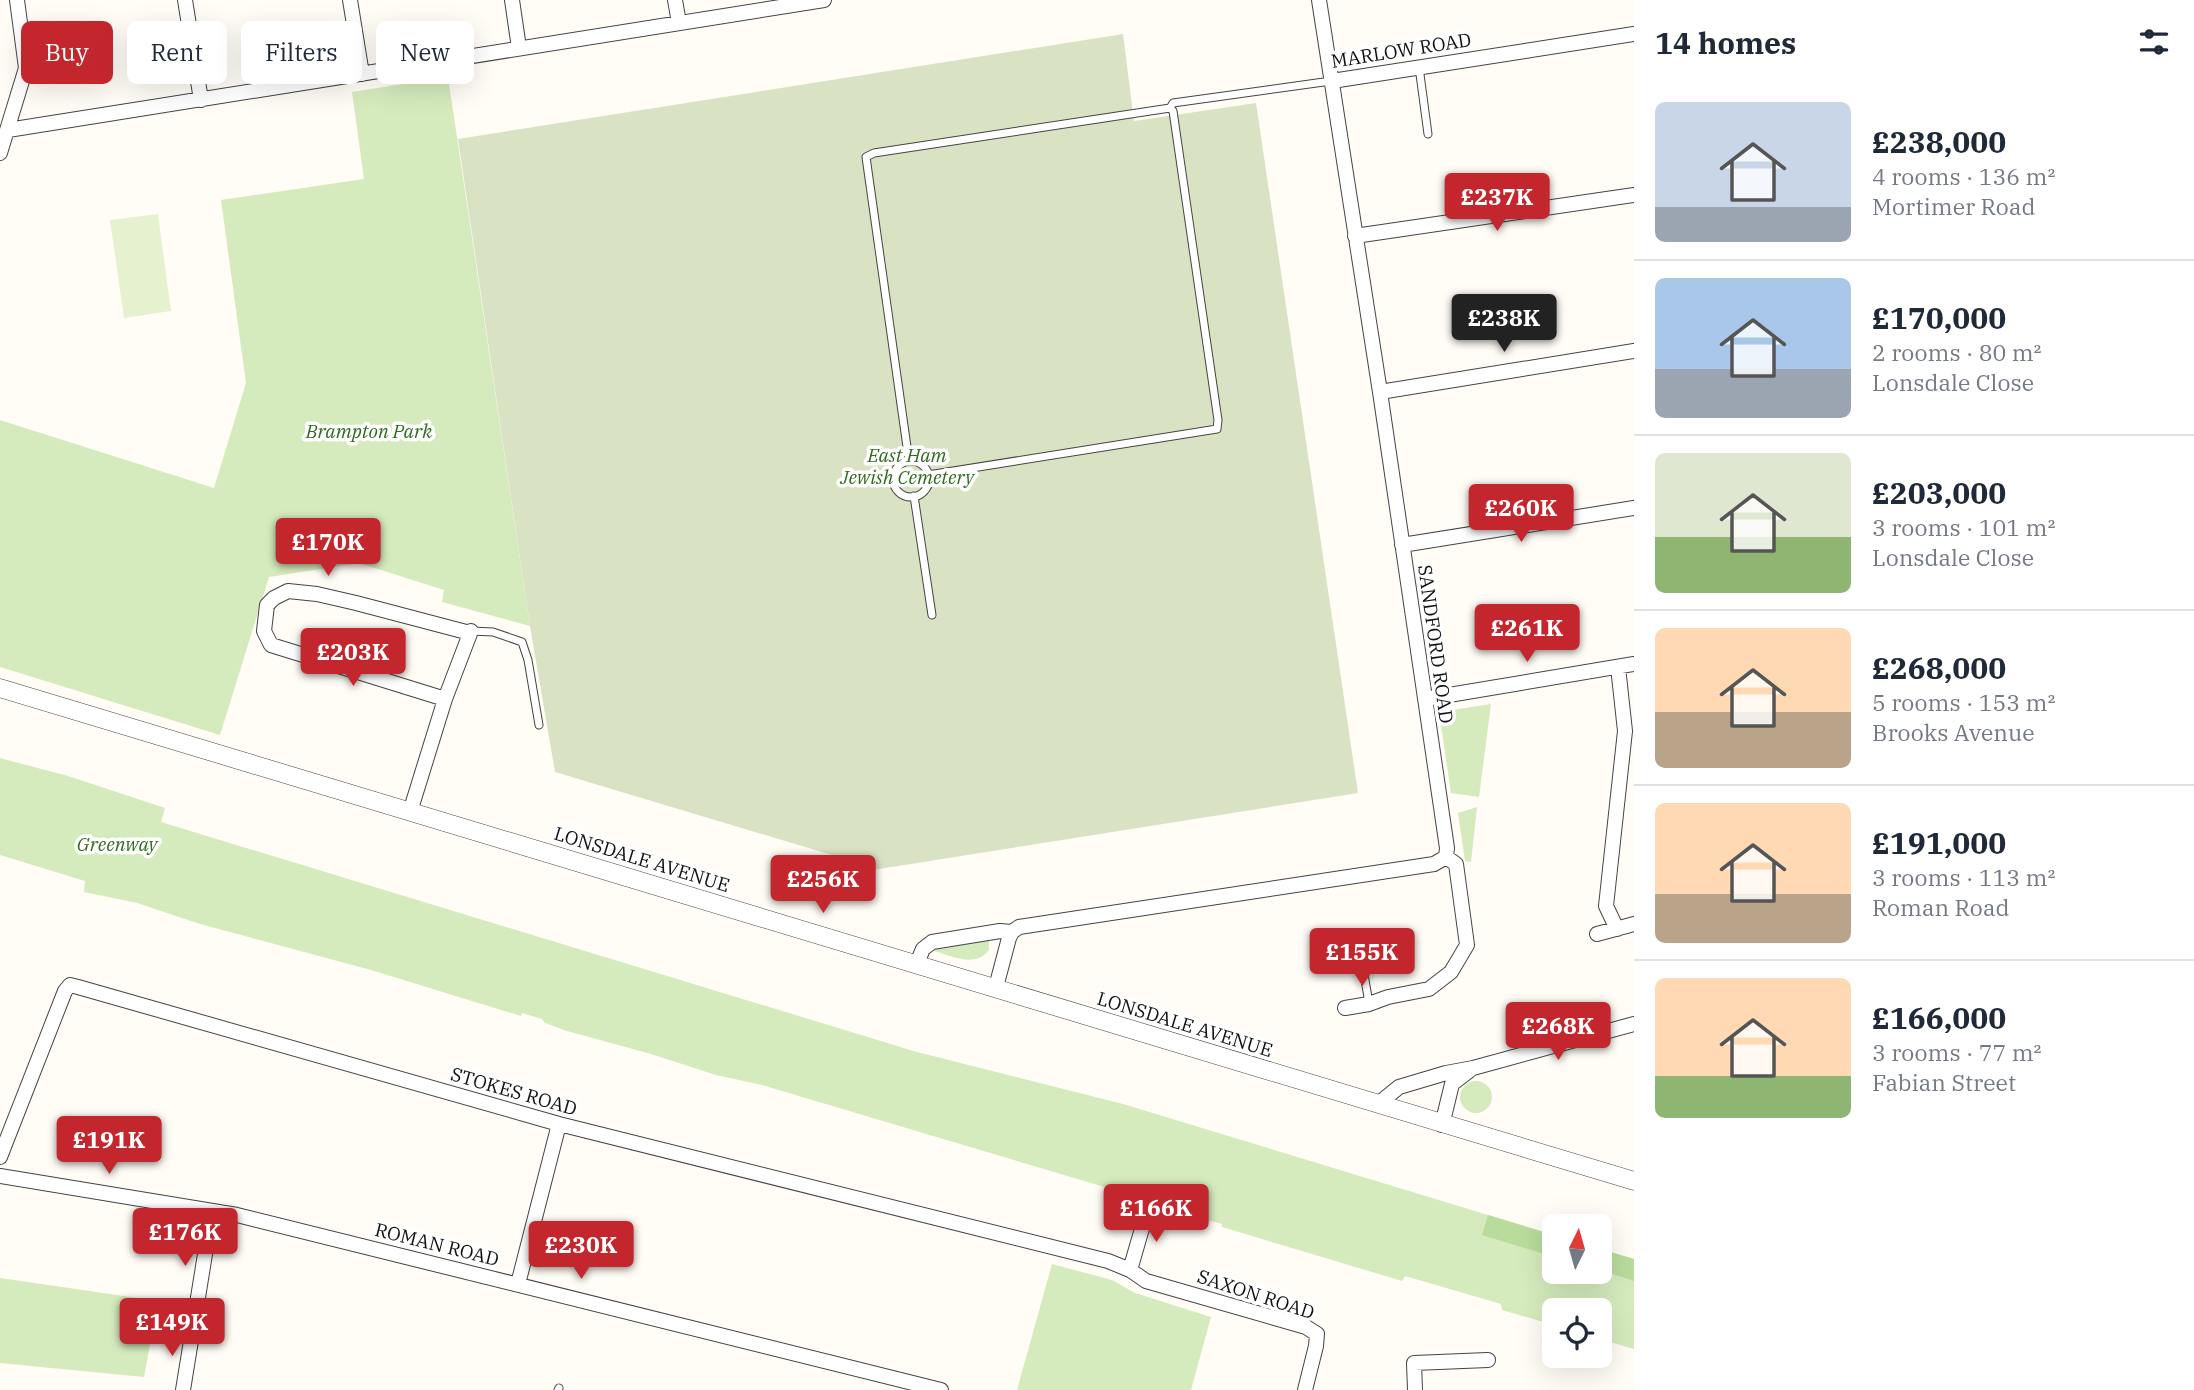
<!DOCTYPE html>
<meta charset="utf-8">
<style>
:root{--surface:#fff;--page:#f2f2f3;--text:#1f2937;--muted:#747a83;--line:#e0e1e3;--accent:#c4262e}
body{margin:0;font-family:"IBM Plex Serif",serif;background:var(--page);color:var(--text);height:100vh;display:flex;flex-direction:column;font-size:26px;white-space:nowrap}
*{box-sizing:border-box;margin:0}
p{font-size:23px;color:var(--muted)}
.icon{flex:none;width:38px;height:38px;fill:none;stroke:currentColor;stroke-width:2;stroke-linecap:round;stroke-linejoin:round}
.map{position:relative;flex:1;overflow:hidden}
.side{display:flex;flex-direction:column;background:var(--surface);width:560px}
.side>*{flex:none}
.banner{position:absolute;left:21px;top:21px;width:665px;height:63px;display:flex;gap:14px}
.needle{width:46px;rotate:5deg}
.tools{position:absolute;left:1542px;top:1214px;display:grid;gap:14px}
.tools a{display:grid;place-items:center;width:70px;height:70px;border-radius:10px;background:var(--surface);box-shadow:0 7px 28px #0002;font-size:35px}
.price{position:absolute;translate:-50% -60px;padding:0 16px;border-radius:7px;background:var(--accent);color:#fff;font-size:23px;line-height:46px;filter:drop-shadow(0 2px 4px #0008)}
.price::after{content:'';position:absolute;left:50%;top:42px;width:21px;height:16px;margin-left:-10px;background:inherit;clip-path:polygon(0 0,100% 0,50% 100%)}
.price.active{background:#222;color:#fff}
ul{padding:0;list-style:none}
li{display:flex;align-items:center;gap:21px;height:175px;padding:0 21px}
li+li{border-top:2px solid var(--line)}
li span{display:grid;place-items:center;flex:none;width:196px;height:140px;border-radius:10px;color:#555}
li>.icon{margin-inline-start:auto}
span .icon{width:84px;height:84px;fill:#fffc;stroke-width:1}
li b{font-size:30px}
h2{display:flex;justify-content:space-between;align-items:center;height:84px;padding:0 21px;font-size:30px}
.chip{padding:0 24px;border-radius:10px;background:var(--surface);box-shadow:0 7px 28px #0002;font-size:24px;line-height:63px}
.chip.active{background:var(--accent);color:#fff}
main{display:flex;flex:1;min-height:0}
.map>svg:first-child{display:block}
.green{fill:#d5ebbd}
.forest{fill:#b9dc9c}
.cemetery{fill:#d9e3c4}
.pitch{fill:#e6f2cf}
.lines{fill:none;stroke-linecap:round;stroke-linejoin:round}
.service-casing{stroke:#444;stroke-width:9}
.minor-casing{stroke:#444;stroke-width:16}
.tertiary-casing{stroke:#444;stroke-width:19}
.service{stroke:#fff;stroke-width:7}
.minor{stroke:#fff;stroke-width:14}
.tertiary{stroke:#fff;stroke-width:18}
.labels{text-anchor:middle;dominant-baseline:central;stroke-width:7;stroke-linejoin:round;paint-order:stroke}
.street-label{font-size:19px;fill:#111;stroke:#fff}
.park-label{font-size:19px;font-style:italic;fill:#2f6b1f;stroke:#fff}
</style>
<main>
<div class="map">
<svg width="1634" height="1390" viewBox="0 0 1634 1390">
<rect width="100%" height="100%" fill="#fffdf5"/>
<path class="green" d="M448,77L530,626L442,602L444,590L359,563L269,577L220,735L0,667V420L214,488L246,383L221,200L364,179L352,92Z
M1491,704L1479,797L1451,793L1439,712Z
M0,758L68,776L165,808L161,822L917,1052L1123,1104L1554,1235V1272H1600V1249L1634,1259V1349L1600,1339V1311H1554V1325L1502,1310L1501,1304L1405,1276L1402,1281L1222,1227V1224L1117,1195L1118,1191L762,1085L716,1075L651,1054L567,1031L545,1023L542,1019L522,1013L521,1016L371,970L200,924L137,903L84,892L85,881L0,855Z
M1477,807L1471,862L1465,861L1458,813Z
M989,938V950C975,969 950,955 931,950Z
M1460 1097a16 16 0 1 1 32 0a16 16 0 1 1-32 0Z
M1052,1264L1112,1280L1135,1293L1211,1317L1191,1390H1017Z
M0,1278L158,1301L144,1377L0,1363Z"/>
<path class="forest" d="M1488,1215L1554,1235V1257L1482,1235Z
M1600,1249L1634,1259V1281L1600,1270Z"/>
<path class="cemetery" d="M1123,34L1134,121L1256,103L1358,793L860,872L833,865L835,856L555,772L530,626L458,139Z"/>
<path class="pitch" d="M158,214L171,311L124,318L110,220Z"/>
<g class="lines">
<g class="service-casing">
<path id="service" d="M1419,67L1428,134
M1170,108L1173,103L1331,81
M909,461L866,157L874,153L1170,108
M893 479a18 18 0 1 1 36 0a18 18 0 1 1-36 0Z
M928,475L1217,429L1218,420L1173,111L1170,108
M914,496L932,615
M471,631L493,632L522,642L528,660L539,725
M1362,963L1369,1003
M558,1390L559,1388"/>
</g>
<g class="minor-casing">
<path id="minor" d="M185,0L201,100
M350,0L362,74
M512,0L519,48
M675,0L679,23
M1332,81L1634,34
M8,130L824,0
M0,153L26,68L17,0
M1355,236L1634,195
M1380,392L1634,351
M1402,545L1634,508
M445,699L271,645L264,631L267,605L274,598L288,591L317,594L356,603L470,633
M1425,699L1634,664
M410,812L445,699L471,631
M1617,929L1606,906L1625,731L1618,667
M1597,934L1634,924
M917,963L923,949L932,942L1000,931L1012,932
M996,987L1009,938L1012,932L1019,927L1434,864L1446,857L1447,848L1380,392L1319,0
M1345,1008L1369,1004L1388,997L1429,989L1451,972L1467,945L1456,864L1446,857
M1378,1104L1399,1087L1446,1073L1473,1068L1634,1024
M1442,1125L1452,1084L1469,1071
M0,1157L65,991L70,985L78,987L559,1124L1108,1261L1130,1270L1146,1281L1306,1327L1317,1334L1316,1346L1305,1390
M0,1176L237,1215L941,1390
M1130,1270L1148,1208
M518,1284L559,1124
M183,1390L212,1211
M1415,1390L1414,1363L1488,1360"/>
</g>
<g class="tertiary-casing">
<path id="tertiary" d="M0,688L1634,1181"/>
</g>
<use href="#service" class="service"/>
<use href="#minor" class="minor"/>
<use href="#tertiary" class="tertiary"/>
</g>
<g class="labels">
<g class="street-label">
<text transform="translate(1401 50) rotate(-9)">MARLOW ROAD</text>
<text transform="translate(1436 644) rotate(82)">SANDFORD ROAD</text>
<text transform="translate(642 859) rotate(17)">LONSDALE AVENUE</text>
<text transform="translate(1185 1024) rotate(17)">LONSDALE AVENUE</text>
<text transform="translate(514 1091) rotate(16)">STOKES ROAD</text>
<text transform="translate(437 1244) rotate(14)">ROMAN ROAD</text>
<text transform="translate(1256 1294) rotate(18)">SAXON ROAD</text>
</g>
<g class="park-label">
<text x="369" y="431">Brampton Park</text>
<text x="907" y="455">East Ham<tspan x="907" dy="22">Jewish Cemetery</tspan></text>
<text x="117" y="844">Greenway</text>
</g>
</g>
</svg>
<div class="tools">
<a><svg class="needle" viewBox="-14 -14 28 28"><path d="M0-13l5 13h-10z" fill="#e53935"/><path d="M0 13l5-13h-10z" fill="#747a83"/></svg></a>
<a><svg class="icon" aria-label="locate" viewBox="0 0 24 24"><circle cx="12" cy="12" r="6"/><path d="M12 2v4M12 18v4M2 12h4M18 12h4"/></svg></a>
</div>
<b class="price" style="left:1497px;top:233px">£237K</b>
<b class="price active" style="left:1504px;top:354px">£238K</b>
<b class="price" style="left:1521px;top:544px">£260K</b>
<b class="price" style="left:328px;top:578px">£170K</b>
<b class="price" style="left:1527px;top:664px">£261K</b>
<b class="price" style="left:353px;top:688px">£203K</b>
<b class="price" style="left:823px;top:915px">£256K</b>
<b class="price" style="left:1362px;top:988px">£155K</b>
<b class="price" style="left:1558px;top:1062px">£268K</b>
<b class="price" style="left:109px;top:1176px">£191K</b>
<b class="price" style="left:1156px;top:1244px">£166K</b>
<b class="price" style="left:185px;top:1268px">£176K</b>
<b class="price" style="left:581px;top:1281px">£230K</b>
<b class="price" style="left:172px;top:1358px">£149K</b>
<div class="banner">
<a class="chip active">Buy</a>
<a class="chip">Rent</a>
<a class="chip">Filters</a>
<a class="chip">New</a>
</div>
</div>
<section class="side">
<h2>14 homes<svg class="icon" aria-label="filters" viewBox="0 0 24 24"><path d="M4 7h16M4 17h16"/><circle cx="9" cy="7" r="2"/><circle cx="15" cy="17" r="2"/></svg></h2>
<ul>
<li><span style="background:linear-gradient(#c9d6e8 75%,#9aa5b1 0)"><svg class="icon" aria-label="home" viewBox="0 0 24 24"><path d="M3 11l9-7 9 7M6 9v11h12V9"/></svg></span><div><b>£238,000</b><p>4 rooms · 136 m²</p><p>Mortimer Road</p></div></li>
<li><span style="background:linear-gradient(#a9c7e8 65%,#9aa5b1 0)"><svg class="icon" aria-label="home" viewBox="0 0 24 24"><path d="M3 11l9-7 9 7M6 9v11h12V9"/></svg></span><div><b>£170,000</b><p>2 rooms · 80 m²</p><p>Lonsdale Close</p></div></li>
<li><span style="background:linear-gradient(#dfe7d0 60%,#8fb573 0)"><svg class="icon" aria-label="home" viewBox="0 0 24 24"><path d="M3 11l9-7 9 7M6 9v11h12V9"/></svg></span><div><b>£203,000</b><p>3 rooms · 101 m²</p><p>Lonsdale Close</p></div></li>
<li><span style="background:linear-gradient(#ffd9b3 60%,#b9a48a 0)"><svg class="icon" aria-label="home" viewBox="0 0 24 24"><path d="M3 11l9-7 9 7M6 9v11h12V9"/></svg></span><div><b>£268,000</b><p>5 rooms · 153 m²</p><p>Brooks Avenue</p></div></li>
<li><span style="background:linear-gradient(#ffd9b3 65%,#b9a48a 0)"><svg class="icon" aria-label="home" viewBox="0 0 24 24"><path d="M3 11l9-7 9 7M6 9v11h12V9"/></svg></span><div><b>£191,000</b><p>3 rooms · 113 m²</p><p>Roman Road</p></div></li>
<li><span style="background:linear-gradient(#ffd9b3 70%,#8fb573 0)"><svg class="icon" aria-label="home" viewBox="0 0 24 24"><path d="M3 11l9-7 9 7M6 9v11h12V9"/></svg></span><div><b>£166,000</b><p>3 rooms · 77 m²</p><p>Fabian Street</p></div></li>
</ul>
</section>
</main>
